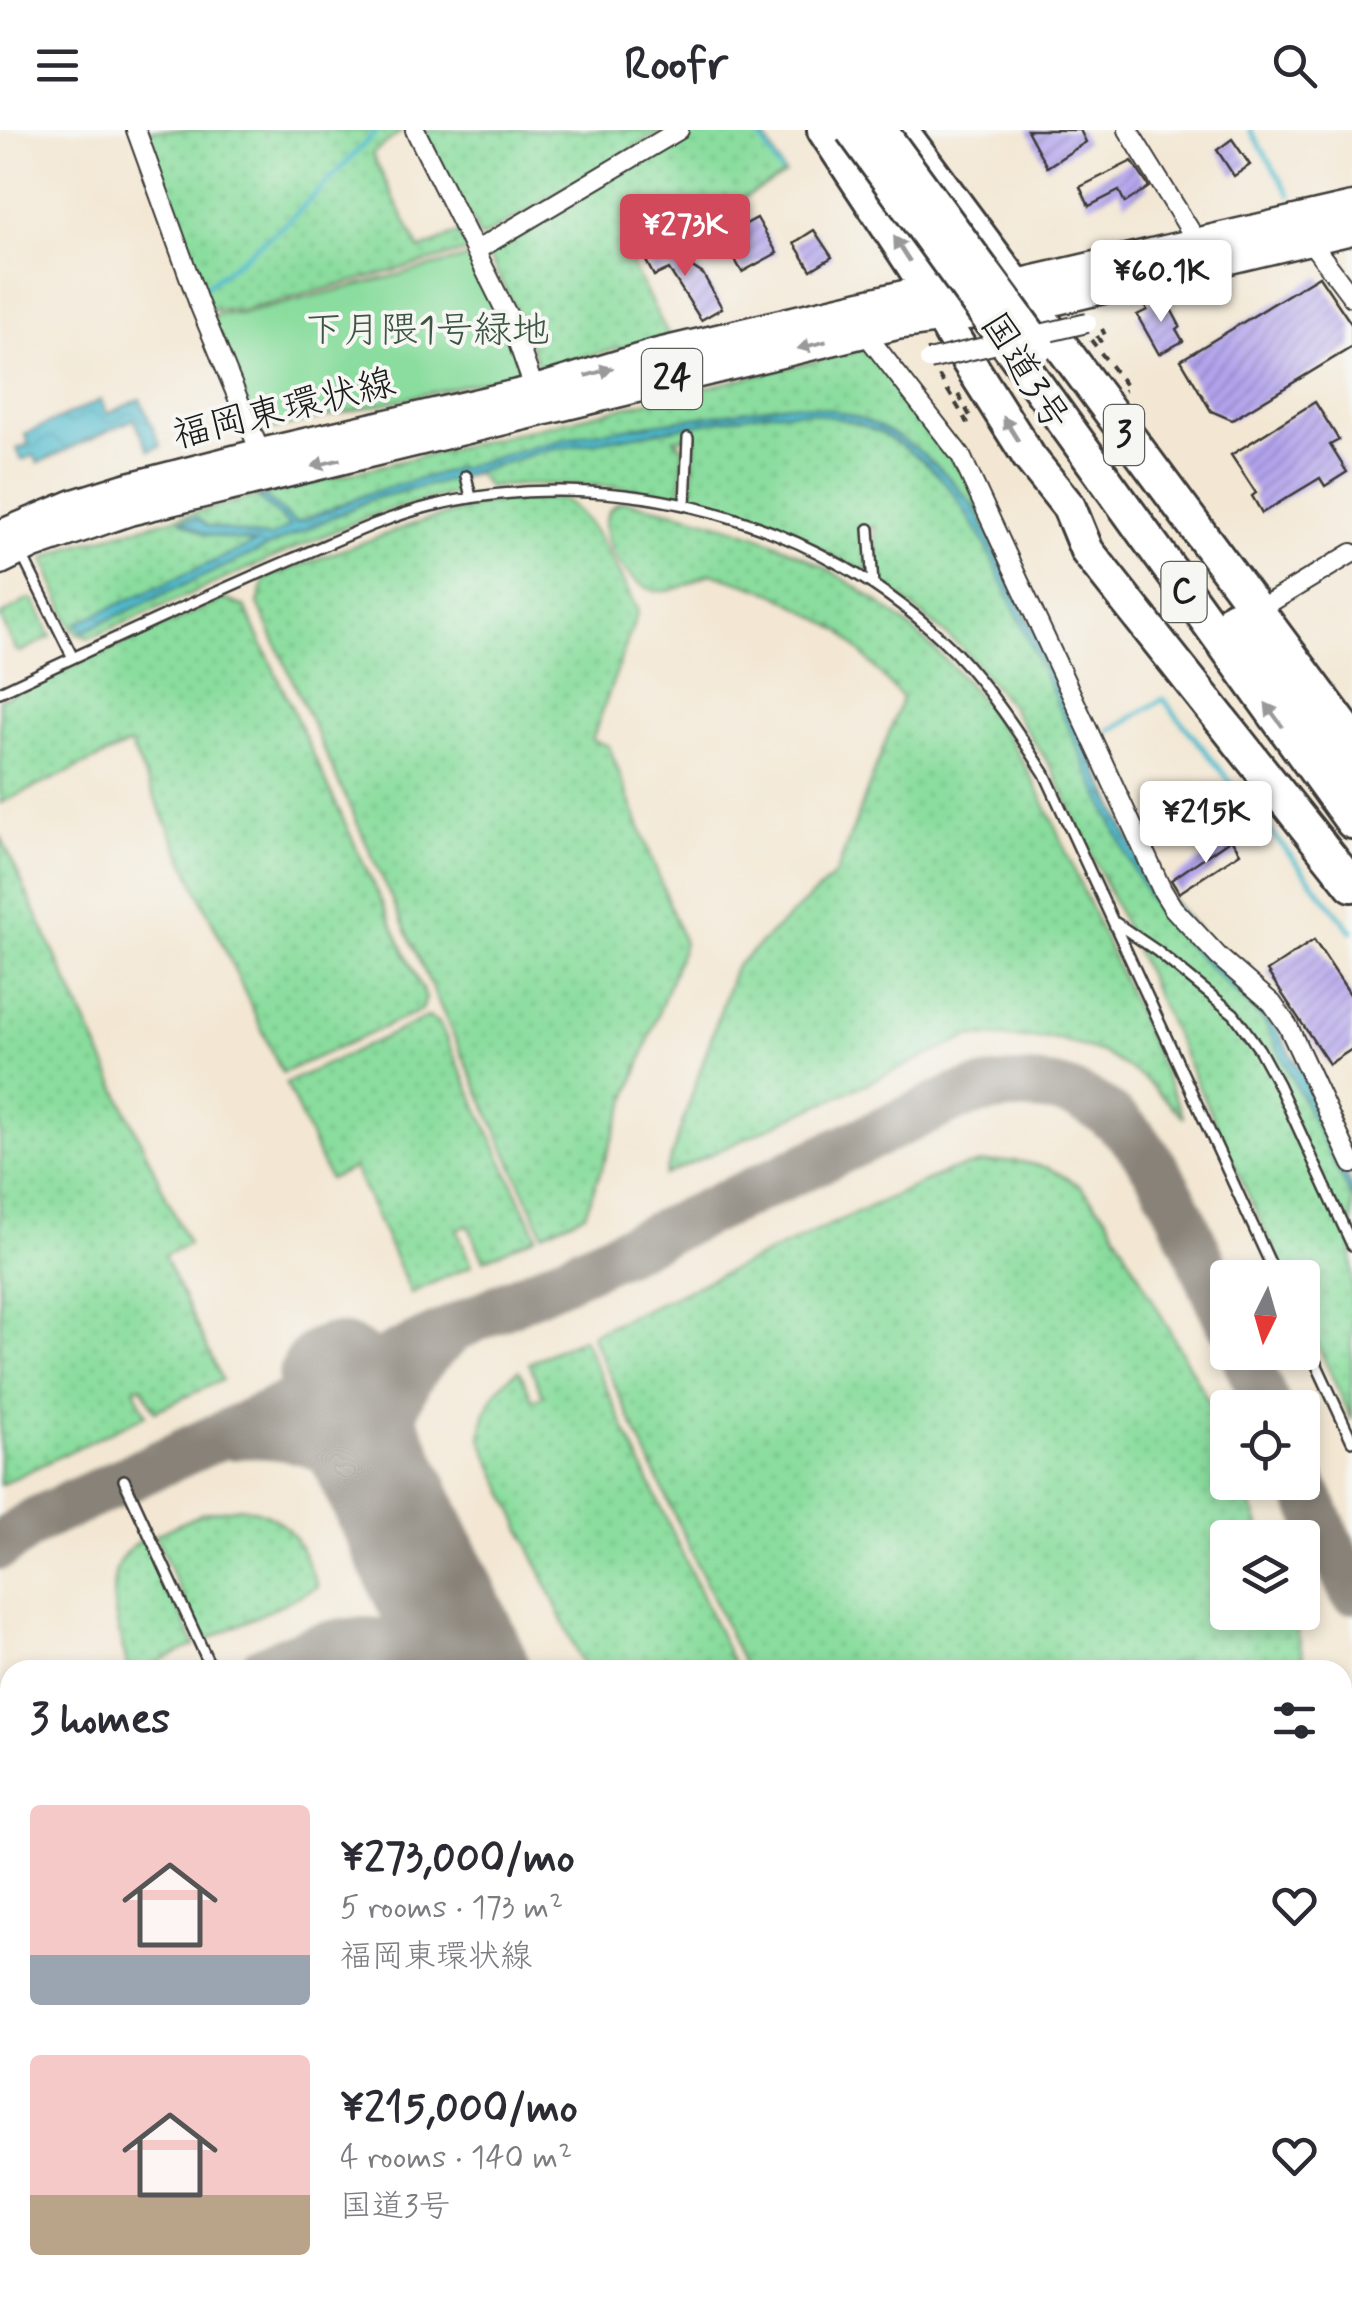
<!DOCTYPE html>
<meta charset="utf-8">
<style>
:root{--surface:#fff;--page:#f2f2f3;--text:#2b2b33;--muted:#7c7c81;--accent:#d1495b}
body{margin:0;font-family:Mynerve,"Klee One",sans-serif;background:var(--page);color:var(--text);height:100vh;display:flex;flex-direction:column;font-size:38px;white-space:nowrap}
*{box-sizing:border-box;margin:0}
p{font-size:32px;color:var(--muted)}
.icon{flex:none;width:55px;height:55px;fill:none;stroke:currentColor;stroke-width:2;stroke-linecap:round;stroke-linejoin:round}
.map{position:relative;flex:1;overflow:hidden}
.details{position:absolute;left:0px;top:1530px;width:1352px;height:640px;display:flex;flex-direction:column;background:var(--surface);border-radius:30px 30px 0 0;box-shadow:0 5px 15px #0003}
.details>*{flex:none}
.needle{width:65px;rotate:185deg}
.fabs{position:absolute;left:1210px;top:1130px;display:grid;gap:20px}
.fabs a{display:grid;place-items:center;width:110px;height:110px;border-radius:10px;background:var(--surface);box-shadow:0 5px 15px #0003;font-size:50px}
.price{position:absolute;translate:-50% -85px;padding:0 22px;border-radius:10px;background:#fff;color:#222;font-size:32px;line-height:65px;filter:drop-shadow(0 2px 5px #0008)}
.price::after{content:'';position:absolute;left:50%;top:60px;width:30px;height:22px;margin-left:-15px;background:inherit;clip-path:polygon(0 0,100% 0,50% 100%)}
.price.on{background:var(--accent);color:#fff}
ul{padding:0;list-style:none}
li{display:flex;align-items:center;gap:30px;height:250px;padding:0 30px}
li span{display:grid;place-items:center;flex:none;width:280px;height:200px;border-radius:10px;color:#555}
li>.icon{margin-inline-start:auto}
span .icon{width:120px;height:120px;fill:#fffc;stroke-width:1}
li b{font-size:42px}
h2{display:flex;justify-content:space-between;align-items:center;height:120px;padding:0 30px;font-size:42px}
header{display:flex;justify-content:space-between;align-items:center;height:130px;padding:0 30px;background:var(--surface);font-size:45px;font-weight:700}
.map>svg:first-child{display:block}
.grass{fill:url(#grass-dots);stroke:#537c5d;stroke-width:2.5}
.park{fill:#8add9e;stroke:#537c5d;stroke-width:2.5}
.water{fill:url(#water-waves);stroke:#366c74;stroke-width:2.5}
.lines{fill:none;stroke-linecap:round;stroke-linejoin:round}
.stream{stroke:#51bbcd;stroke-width:5}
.taxiway{stroke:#888278;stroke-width:48}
.runway{stroke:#888278;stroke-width:118}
.building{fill:url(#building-hatch)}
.lane-casing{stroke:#3c3a37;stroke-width:14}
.street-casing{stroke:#3c3a37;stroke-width:22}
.primary-casing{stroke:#3c3a37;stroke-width:35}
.highway-casing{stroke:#3c3a37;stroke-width:38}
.path{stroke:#3c3a37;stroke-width:4;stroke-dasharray:8 8;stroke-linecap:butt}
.lane{stroke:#fff;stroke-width:9}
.street{stroke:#fff;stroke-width:18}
.primary{stroke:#fff;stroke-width:30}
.highway{stroke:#fff;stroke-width:32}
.street-bridge-casing{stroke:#3c3a37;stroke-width:22;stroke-linecap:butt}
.highway-bridge-casing{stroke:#3c3a37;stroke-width:38;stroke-linecap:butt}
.street-bridge{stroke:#fff;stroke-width:18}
.highway-bridge{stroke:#fff;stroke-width:32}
.oneway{fill:#999}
.labels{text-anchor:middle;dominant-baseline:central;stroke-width:8;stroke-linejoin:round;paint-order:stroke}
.shield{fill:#f6f6f2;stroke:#5d5d5c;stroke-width:2.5}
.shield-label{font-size:35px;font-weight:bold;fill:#1c1c1c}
.park-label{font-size:38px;fill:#3d5643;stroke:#f6f6f2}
.street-label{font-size:38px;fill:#1c1c1c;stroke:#f6f6f2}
</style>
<header><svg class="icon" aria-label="menu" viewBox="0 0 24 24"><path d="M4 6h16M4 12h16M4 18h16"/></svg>Roofr<svg class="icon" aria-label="search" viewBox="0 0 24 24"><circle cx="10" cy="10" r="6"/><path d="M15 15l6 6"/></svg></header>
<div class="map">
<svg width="1352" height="2170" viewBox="0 0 1352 2170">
<defs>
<pattern id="grass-dots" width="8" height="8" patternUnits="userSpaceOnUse" patternTransform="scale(2.5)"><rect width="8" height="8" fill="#8add9e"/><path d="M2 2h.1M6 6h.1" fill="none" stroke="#76bd88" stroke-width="1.8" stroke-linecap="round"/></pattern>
<pattern id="water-waves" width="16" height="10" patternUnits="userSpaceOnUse" patternTransform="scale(2.5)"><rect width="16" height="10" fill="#51bbcd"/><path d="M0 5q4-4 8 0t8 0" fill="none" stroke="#46a0af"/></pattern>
<pattern id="building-hatch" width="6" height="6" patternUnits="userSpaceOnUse" patternTransform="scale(2.5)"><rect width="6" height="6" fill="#b2a3ed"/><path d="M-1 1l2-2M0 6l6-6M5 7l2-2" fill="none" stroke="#9084bf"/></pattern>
</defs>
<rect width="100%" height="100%" fill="#f6f6f2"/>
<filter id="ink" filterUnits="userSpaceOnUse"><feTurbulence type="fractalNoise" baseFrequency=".01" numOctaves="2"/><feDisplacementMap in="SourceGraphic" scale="20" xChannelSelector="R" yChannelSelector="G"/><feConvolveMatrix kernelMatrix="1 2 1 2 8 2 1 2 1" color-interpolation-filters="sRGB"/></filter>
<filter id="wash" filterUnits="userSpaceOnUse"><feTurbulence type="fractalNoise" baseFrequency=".0048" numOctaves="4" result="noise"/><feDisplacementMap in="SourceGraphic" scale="40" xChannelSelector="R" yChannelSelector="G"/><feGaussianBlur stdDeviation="2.25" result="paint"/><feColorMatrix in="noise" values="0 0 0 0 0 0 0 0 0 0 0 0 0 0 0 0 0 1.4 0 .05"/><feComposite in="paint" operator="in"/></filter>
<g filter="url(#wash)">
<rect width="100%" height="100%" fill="#f3e7d3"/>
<path class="grass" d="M141,0H403L372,24L420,120L458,103L469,121L242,181L204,179Z
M423,0H665L481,108Z
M694,0H761L785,44L631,134L669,206L539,238L518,184L489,127V117Z
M868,218L964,343L1141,735L1265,878L1301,942L1352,1058V1290L1303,1183L1302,1148L1286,1147L1053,640L1009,574L961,517L878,449L875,397L862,400L868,443L749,384L692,368L695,307L674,309L683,317L681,365C616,355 553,351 488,357L476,343L458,348L460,361L454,364L382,382L348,395L90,508L77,504L70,495L44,429L73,416L237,371Z
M560,368C594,385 620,447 638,481L592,610L609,616L684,813L585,1084L543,1103L258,474L265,448L414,394L495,371Z
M623,371C674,381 722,392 770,411C865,450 958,527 1012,614C1041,659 1060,709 1082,758C1116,835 1150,911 1184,988L1141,946L1103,923L1058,909L971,906L665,1045L735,837L836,744L902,568L842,502L774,463L711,443C695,450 678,462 660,461C626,460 579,387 623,371Z
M29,469L34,470L51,507L20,522L15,519L0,486Z
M224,469L245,477L426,868L422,880L282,943L130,614L0,673V569Z
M0,705L188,1114L164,1126L222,1250L155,1281L142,1256L134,1259L146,1285L0,1355Z
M428,887L439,893L537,1106L484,1130L468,1095L457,1100L472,1135L411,1163L354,1038L329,1049L286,953Z
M1017,1031L1049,1038L1079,1055L1107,1087L1215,1283L1227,1315L1228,1352L1242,1353L1264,1407L1228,1408V1482L1293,1483L1306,1540H1189L1183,1529L1158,1540H746L591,1204L948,1041L981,1033Z
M583,1208L736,1540H585L481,1309C483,1280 494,1256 519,1240L533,1270L543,1266L529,1233Z
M241,1377C293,1386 299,1414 318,1457L203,1512L155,1405L203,1383Z
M146,1408L195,1515L141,1540H128C119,1495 92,1432 146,1408Z
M1347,1748H1352V1895L1343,1874L1342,1750Z
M0,1781L10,1802V2160H174L179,2170H4L0,2161Z
M291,2160H493L498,2170H296Z
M503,2160H643L647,2170H508Z
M1098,2160H1246L1251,2170H1095Z"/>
<path class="park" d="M474,126L505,188L521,242L259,302L210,192L217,184H242Z"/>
<path class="water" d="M140,269L161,316L149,321L134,289L38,333L34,325L22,330L17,319L29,314L25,304L101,270L107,284Z
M789,274C869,279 929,316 976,380L1141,735L1265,878L1301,942L1352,1058V1069L1264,891L1163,792L1133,739L984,412L955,365L938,345L922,330L882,303L857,293L810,282H767L539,322L458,348L372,369L82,502L77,493L255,413L205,404L181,390L196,387L207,396L269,408L290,396L258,368L264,366L296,393L370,363L537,316L587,304Z"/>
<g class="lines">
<path class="stream" d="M756,0L781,41
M1250,0L1290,65
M199,162L289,91L378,0
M1110,601L1163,569L1352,801
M0,1986L10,2008
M79,2160L84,2170"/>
<path class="taxiway" d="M1243,1222L1268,1278
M232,1306C295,1298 352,1322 392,1371
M1302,1352L1352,1460
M392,1371C378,1309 395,1249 444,1208
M0,1416L37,1390L957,967C1133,916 1169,1063 1228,1190
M262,1540C328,1507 383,1496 449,1540
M1342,1649L1352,1638
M0,1666L10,1688
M228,2160L232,2170"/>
<path class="runway" d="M337,1252L470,1540
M1342,2119L1352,2139
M757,2160L761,2170"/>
</g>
<g id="blocks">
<path class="building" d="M1027,0H1080L1086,12L1047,37Z
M1232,9L1250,35L1234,46L1217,20Z
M1132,31L1149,57L1125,73L1119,61L1089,76L1080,57Z
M757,88L777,123L742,142L722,107Z
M814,100L832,127L811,140L794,113Z
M673,112L683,131L703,144L722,178L701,190L669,139L654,146L644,127Z
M1319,146L1352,195V217L1232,290L1211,281L1181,230Z
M1164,166L1180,196L1176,199L1183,211L1159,224L1137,185L1147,180L1145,176Z
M1315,272L1339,310L1330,315L1347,342L1325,356L1320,348L1262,383L1252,366L1256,363L1231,325Z
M1231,709L1240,723L1179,763L1171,750Z
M1314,810L1352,867V919L1329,934L1267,841Z"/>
</g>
</g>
<g filter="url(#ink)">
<use href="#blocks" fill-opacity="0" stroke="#3c3a37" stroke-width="2.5"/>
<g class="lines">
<g class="lane-casing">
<path id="lane" d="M466,346L471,367
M685,374L688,308
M869,399L873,455
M21,423L73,528
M0,562C96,517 192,472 290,430C336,411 382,388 431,376C614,332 822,387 955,522C990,559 1018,602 1045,644L1277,1148
M1116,793L1157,821L1234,884L1259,919L1278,954L1352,1115
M1302,1203L1352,1311
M124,1350L212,1540
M0,1765L10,1787
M182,2160L187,2170
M498,2160L502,2170"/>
</g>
<g class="street-casing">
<path id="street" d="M136,0L199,174L261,324
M415,0L510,190L535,261
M1128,0L1198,113
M1309,110L1352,167
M477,120L679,0
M865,203L961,326L1162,760L1173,778L1219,827L1272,873L1288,896L1352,1034
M1256,481L1352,423"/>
</g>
<g class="primary-casing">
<path id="primary" d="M0,406L74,375L125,359L261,324L535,261L658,224L929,160L1017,155L1352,78
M0,429L33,413L129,380L897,194L1032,175L1352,99"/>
</g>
<g class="highway-casing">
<path id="highway" d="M824,0L929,160L951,204L1029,327L1069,377L1087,421L1352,755
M901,0L1352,608
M1019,230L1352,692
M1234,487L1352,647"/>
</g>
<path class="path" d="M1097,206L1100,211L1106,207L1102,199
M1091,210L1128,258L1124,261
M939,246L967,292L972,290L957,262"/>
<use href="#lane" class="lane"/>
<use href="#street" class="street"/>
<use href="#primary" class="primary"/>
<use href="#highway" class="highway"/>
<g class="street-bridge-casing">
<path id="street-bridge" d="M929,230L1087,193"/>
</g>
<g class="highway-bridge-casing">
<path id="highway-bridge" d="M852,0L1019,230
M880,0L1038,216"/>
</g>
<use href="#street-bridge" class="street-bridge"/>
<use href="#highway-bridge" class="highway-bridge"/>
</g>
<defs><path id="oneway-solid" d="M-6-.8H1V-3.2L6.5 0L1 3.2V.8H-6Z" transform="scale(2.5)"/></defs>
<g class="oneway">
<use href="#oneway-solid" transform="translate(902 119) rotate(-123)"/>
<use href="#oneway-solid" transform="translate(812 215) rotate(166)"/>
<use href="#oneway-solid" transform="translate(599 242) rotate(-16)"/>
<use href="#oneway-solid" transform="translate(1011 299) rotate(-122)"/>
<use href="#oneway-solid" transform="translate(326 333) rotate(166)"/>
<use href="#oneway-solid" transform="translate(1274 585) rotate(-126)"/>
</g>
</g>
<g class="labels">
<g class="shield">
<rect x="642" y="219" width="60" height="60" rx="8"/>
<rect x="1104" y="275" width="40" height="60" rx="8"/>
<rect x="1161.5" y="432" width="45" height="60" rx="8"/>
</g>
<g class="shield-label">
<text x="672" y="249">24</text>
<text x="1124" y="305">3</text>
<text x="1184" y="462">C</text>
</g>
<g class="park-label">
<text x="427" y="201">下月隈1号緑地</text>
</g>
<g class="street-label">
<text transform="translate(1024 242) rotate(58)">国道3号</text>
<text transform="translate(284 280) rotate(-14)">福岡東環状線</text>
</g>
</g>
</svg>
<div class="fabs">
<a><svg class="needle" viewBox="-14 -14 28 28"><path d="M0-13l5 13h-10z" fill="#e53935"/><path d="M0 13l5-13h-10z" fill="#7c7c81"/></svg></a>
<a><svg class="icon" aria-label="locate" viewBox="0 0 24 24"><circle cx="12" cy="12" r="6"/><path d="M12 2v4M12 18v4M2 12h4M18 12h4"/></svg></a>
<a><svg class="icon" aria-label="layers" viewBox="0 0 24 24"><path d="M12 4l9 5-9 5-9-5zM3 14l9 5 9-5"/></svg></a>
</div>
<b class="price on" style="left:685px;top:149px">¥273K</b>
<b class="price" style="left:1161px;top:195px">¥60.1K</b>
<b class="price" style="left:1206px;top:736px">¥215K</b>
<section class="details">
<h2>3 homes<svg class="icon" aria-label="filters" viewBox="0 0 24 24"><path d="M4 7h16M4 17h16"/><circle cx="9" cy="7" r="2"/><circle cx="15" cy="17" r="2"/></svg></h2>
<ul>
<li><span style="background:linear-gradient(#f6c9c9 75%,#9aa5b1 0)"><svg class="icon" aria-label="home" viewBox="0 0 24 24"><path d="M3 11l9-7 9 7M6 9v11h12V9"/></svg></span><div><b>¥273,000/mo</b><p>5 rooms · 173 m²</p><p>福岡東環状線</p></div><svg class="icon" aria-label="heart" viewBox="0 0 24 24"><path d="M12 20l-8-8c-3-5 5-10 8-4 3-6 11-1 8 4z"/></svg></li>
<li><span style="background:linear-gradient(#f6c9c9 70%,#b9a48a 0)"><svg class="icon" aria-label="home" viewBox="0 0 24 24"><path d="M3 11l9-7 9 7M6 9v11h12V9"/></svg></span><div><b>¥215,000/mo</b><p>4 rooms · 140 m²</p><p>国道3号</p></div><svg class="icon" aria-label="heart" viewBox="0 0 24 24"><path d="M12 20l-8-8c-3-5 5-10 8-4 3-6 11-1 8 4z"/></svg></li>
</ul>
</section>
</div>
